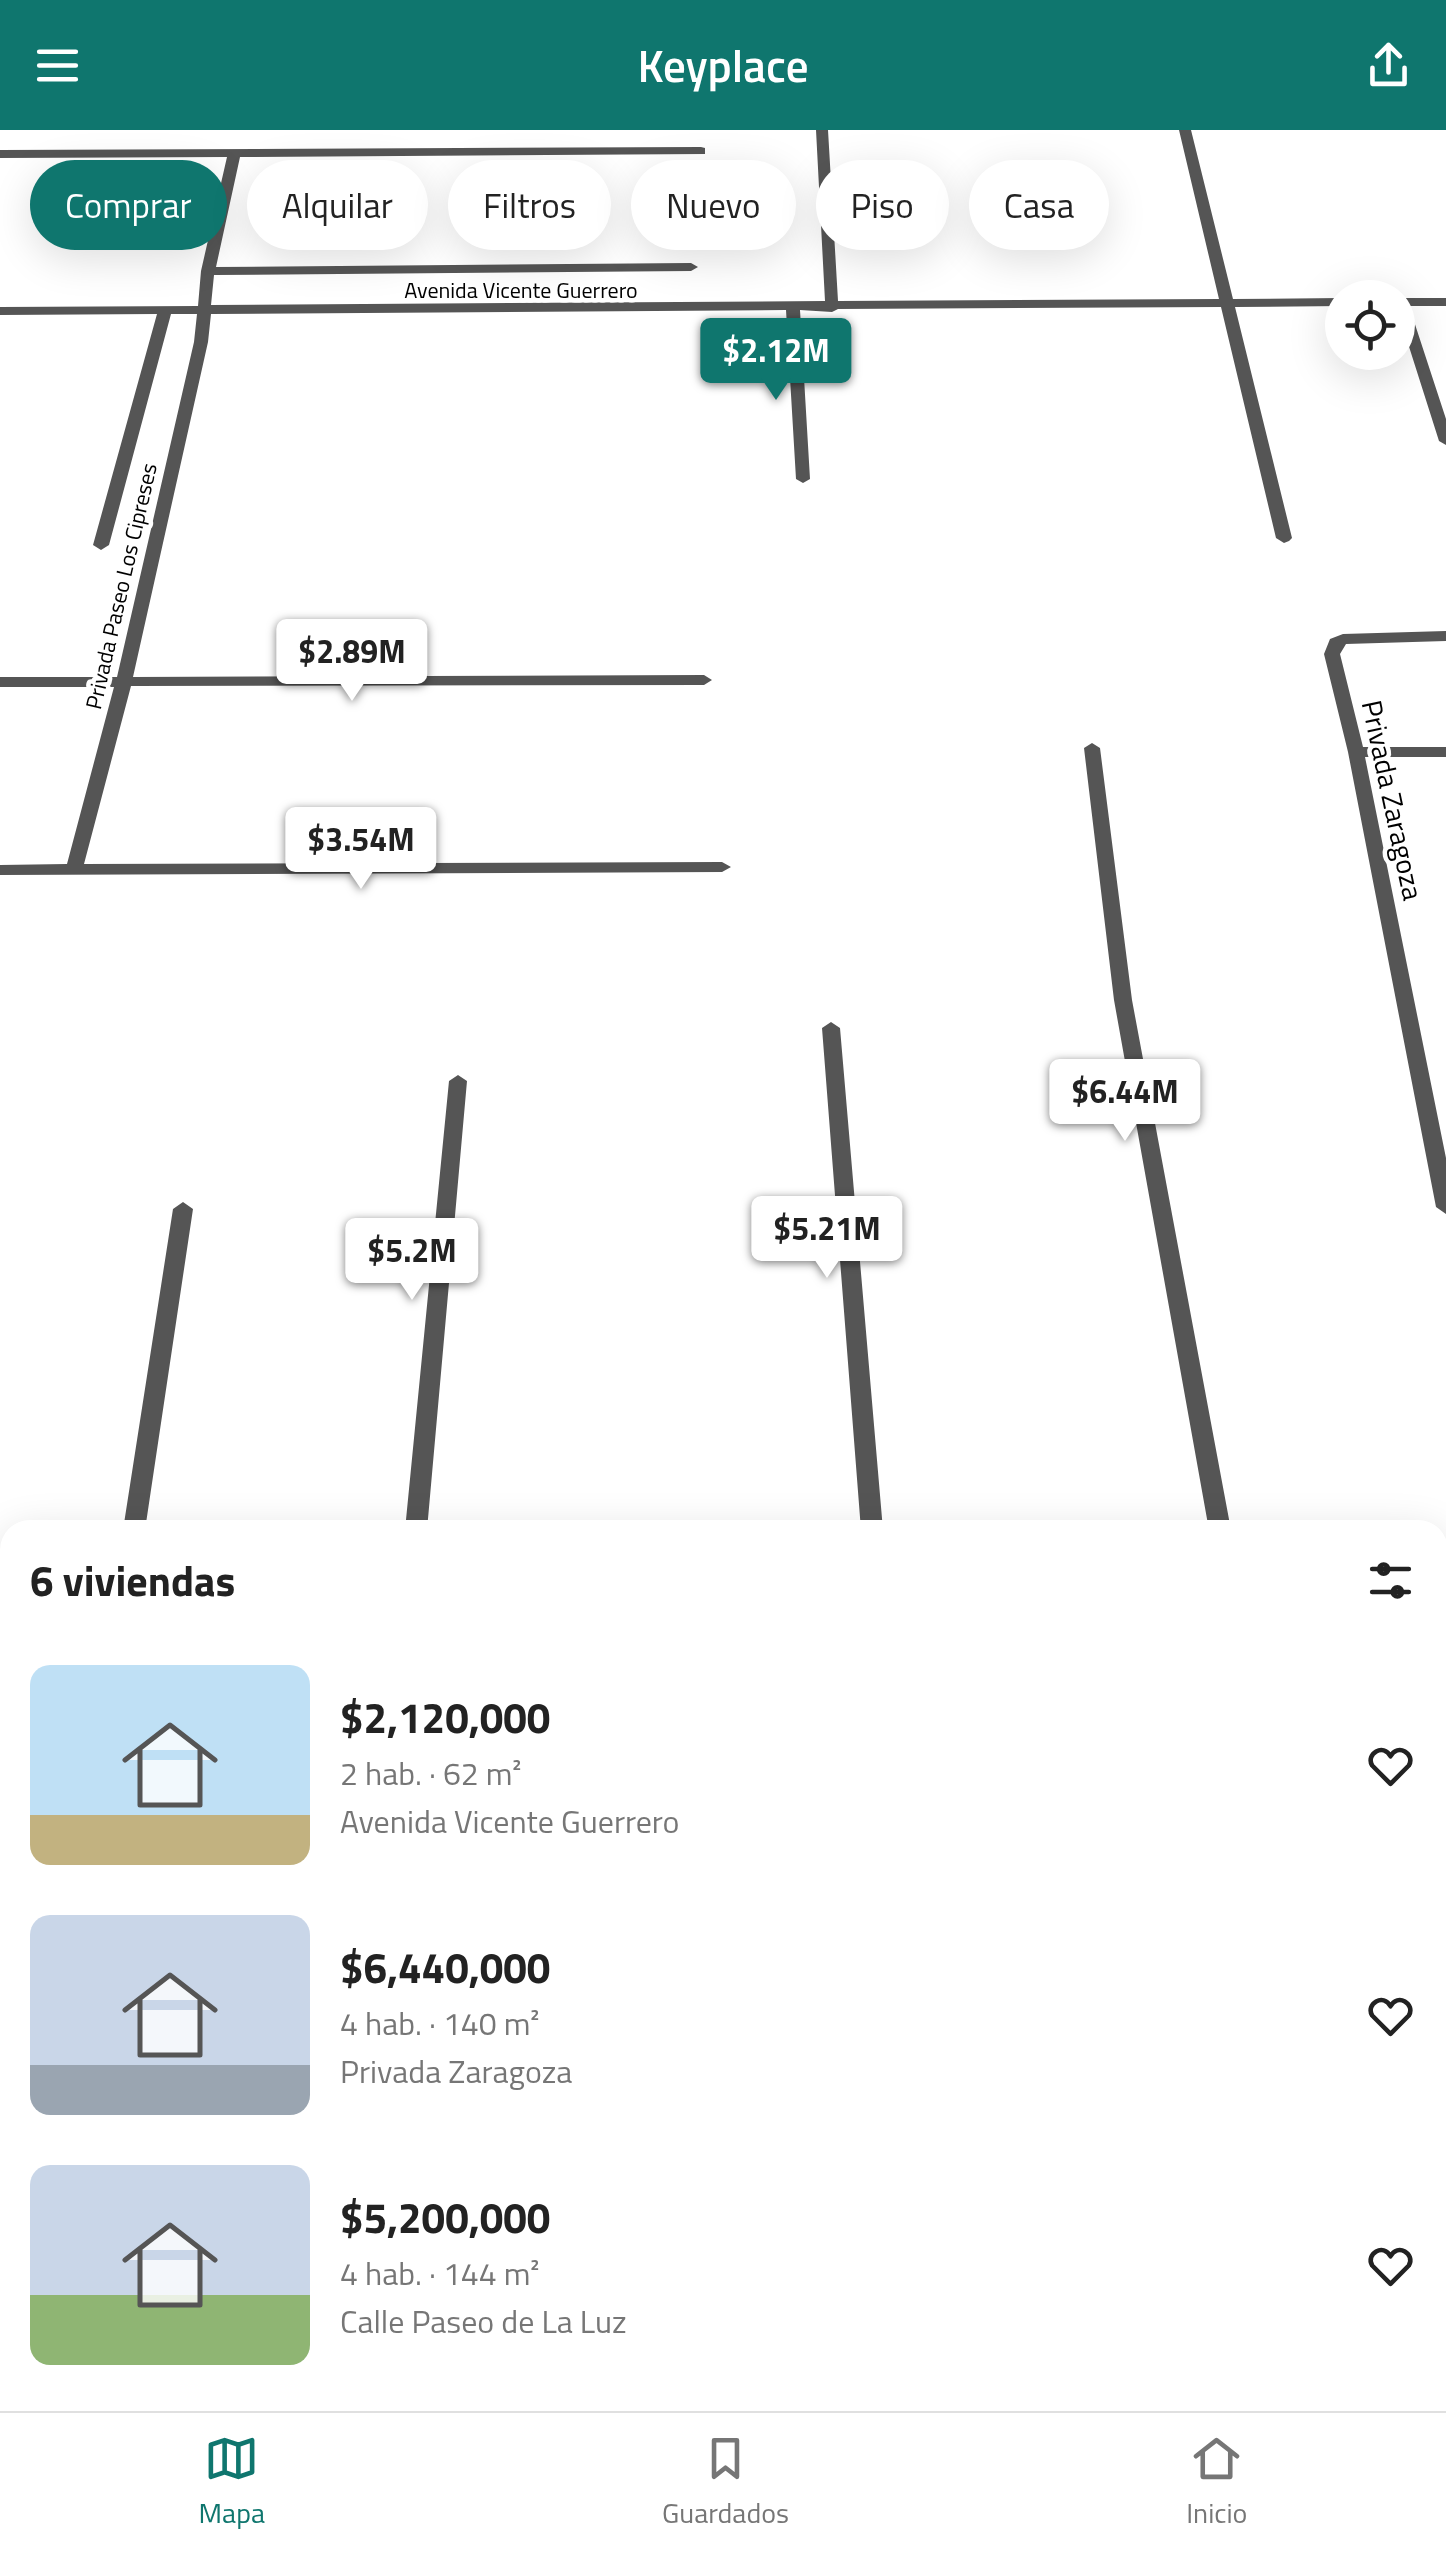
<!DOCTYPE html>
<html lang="es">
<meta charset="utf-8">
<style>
:root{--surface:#fff;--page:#f6f6f6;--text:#222;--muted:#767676;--line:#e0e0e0;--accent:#0f766e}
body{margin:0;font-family:"Titillium Web",sans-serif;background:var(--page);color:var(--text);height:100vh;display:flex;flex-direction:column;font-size:38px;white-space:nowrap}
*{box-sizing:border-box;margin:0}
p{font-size:32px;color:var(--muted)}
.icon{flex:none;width:55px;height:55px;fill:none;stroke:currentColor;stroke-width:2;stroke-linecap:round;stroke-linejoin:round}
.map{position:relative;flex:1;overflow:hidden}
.panel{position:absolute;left:0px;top:1390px;width:1448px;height:892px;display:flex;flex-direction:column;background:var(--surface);border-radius:30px 30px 0 0;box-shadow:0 10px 40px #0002}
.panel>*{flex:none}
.top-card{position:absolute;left:30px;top:30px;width:1388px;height:90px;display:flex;gap:20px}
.tools{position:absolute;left:1325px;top:150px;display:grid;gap:20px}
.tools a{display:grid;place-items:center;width:90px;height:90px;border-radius:50%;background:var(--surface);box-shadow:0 10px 40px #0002;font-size:50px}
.price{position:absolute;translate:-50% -85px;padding:0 22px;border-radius:10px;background:#fff;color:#222;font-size:32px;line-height:65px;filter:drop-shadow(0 2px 5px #0008)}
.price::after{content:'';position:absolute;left:50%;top:60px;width:30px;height:22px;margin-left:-15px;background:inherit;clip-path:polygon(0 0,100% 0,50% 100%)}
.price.current{background:var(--accent);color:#fff}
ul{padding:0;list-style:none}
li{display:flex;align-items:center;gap:30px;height:250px;padding:0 30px}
li span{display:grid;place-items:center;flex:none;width:280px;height:200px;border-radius:20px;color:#555}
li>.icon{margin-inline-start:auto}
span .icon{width:120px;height:120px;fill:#fffc;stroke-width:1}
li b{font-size:42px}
h2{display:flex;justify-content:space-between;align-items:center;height:120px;padding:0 30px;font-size:42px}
.chip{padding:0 35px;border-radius:45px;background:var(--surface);box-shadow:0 10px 40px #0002;font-size:35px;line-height:90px}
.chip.current{background:var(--accent);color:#fff}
header{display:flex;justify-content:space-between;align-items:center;height:130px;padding:0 30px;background:var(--accent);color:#fff;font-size:45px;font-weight:600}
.menu{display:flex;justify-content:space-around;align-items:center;height:140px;border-top:2px solid var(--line);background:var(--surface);font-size:28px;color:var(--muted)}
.menu a{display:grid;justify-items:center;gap:5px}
.menu .current{color:var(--accent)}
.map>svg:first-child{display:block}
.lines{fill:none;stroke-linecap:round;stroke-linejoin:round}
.lane{fill:#555;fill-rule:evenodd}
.street{fill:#555;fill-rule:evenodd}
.secondary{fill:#222;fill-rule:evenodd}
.labels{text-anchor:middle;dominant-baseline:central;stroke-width:9;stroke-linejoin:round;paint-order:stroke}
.far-street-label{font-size:22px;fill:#000;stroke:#fff}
.street-label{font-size:28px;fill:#000;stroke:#fff}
</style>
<header><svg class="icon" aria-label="menu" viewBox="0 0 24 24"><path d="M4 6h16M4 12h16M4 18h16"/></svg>Keyplace<svg class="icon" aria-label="share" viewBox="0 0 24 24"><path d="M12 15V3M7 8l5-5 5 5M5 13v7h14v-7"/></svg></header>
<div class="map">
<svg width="1446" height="2281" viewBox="0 0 1446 2281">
<rect width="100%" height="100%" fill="#fff"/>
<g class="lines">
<path class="lane" d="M183,1072L193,1079L145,1400H123L173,1079Z
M1438,1825H1446V1847H1438Z
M436,2272H464L467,2281H439Z
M614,2272H642L643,2281H615Z"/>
<path class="street" d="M816,0H828L838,171L1219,169L1179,0H1191L1233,169L1342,168V176L1235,177L1292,408L1289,411L1284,413L1276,408L1221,177L838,179L832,182L800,180L810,349L803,353L796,349L786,180L211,184L208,212L133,547L704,545L712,550L704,555L131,556L84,734L722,732L731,737L722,742L0,745V735L67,734L114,557H0V547H117L194,212L197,184H171L109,415L101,420L93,415L157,184L0,185V177L198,176L201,141L227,27L0,28V20L701,17L705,18V24L240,27L216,137L691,133L698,137L691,141L214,145L211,175L825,171Z
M1398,168H1446V176H1409L1446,289V315L1439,311L1398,182Z
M1446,501V511L1346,514L1340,524L1363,617H1446V627H1365L1446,1028V1084L1436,1077L1348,622L1324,524L1330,509L1343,504Z
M1092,613L1100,618L1132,870L1231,1400H1209L1114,870L1084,618Z
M831,892L840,898L883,1400H861L822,898Z
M458,945L467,951L427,1400H405L449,951Z
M1438,1441H1446V1459L1438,1458Z
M0,1497H10V1515H0Z"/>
<path class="secondary" d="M1446,2037V2061L1438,2063V2039Z
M718,2272H773L769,2281H714Z"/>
</g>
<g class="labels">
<g class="far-street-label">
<text x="521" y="160">Avenida Vicente Guerrero</text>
<text transform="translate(121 456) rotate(-77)">Privada Paseo Los Cipreses</text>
</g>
<g class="street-label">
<text transform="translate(1393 670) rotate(78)">Privada Zaragoza</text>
</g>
</g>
</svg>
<div class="tools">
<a><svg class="icon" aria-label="locate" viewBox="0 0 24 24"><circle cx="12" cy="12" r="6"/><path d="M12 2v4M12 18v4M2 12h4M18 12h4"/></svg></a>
</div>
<b class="price current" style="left:776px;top:273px">$2.12M</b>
<b class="price" style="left:352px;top:574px">$2.89M</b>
<b class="price" style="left:361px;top:762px">$3.54M</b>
<b class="price" style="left:1125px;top:1014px">$6.44M</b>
<b class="price" style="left:827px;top:1151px">$5.21M</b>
<b class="price" style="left:412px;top:1173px">$5.2M</b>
<div class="top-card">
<a class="chip current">Comprar</a>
<a class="chip">Alquilar</a>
<a class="chip">Filtros</a>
<a class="chip">Nuevo</a>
<a class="chip">Piso</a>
<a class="chip">Casa</a>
</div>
<section class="panel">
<h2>6 viviendas<svg class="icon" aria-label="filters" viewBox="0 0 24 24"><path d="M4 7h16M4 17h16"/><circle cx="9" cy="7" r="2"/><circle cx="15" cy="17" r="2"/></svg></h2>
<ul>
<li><span style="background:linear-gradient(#bfe0f5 75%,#c2b280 0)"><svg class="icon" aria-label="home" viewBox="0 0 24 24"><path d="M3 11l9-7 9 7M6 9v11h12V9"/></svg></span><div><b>$2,120,000</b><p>2 hab. · 62 m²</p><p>Avenida Vicente Guerrero</p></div><svg class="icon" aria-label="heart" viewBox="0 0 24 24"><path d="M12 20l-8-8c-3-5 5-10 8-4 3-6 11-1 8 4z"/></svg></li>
<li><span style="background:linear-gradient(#c9d6e8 75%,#9aa5b1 0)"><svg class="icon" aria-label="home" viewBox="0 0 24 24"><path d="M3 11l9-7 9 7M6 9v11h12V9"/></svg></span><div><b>$6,440,000</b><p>4 hab. · 140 m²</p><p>Privada Zaragoza</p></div><svg class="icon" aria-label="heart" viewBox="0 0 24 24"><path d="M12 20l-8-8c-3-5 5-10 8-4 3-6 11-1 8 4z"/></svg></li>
<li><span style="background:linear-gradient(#c9d6e8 65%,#8fb573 0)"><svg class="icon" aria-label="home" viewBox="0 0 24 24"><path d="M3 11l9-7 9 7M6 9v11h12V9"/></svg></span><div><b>$5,200,000</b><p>4 hab. · 144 m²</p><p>Calle Paseo de La Luz</p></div><svg class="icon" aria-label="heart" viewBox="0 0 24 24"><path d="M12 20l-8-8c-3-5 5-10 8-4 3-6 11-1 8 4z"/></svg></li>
</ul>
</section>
</div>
<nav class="menu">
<a class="current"><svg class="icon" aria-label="map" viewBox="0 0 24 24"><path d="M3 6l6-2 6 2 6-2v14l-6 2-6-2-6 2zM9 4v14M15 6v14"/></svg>Mapa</a>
<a><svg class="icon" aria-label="saved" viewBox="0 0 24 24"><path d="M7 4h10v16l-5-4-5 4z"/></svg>Guardados</a>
<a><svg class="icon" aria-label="home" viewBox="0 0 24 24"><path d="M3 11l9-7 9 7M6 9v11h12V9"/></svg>Inicio</a>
</nav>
